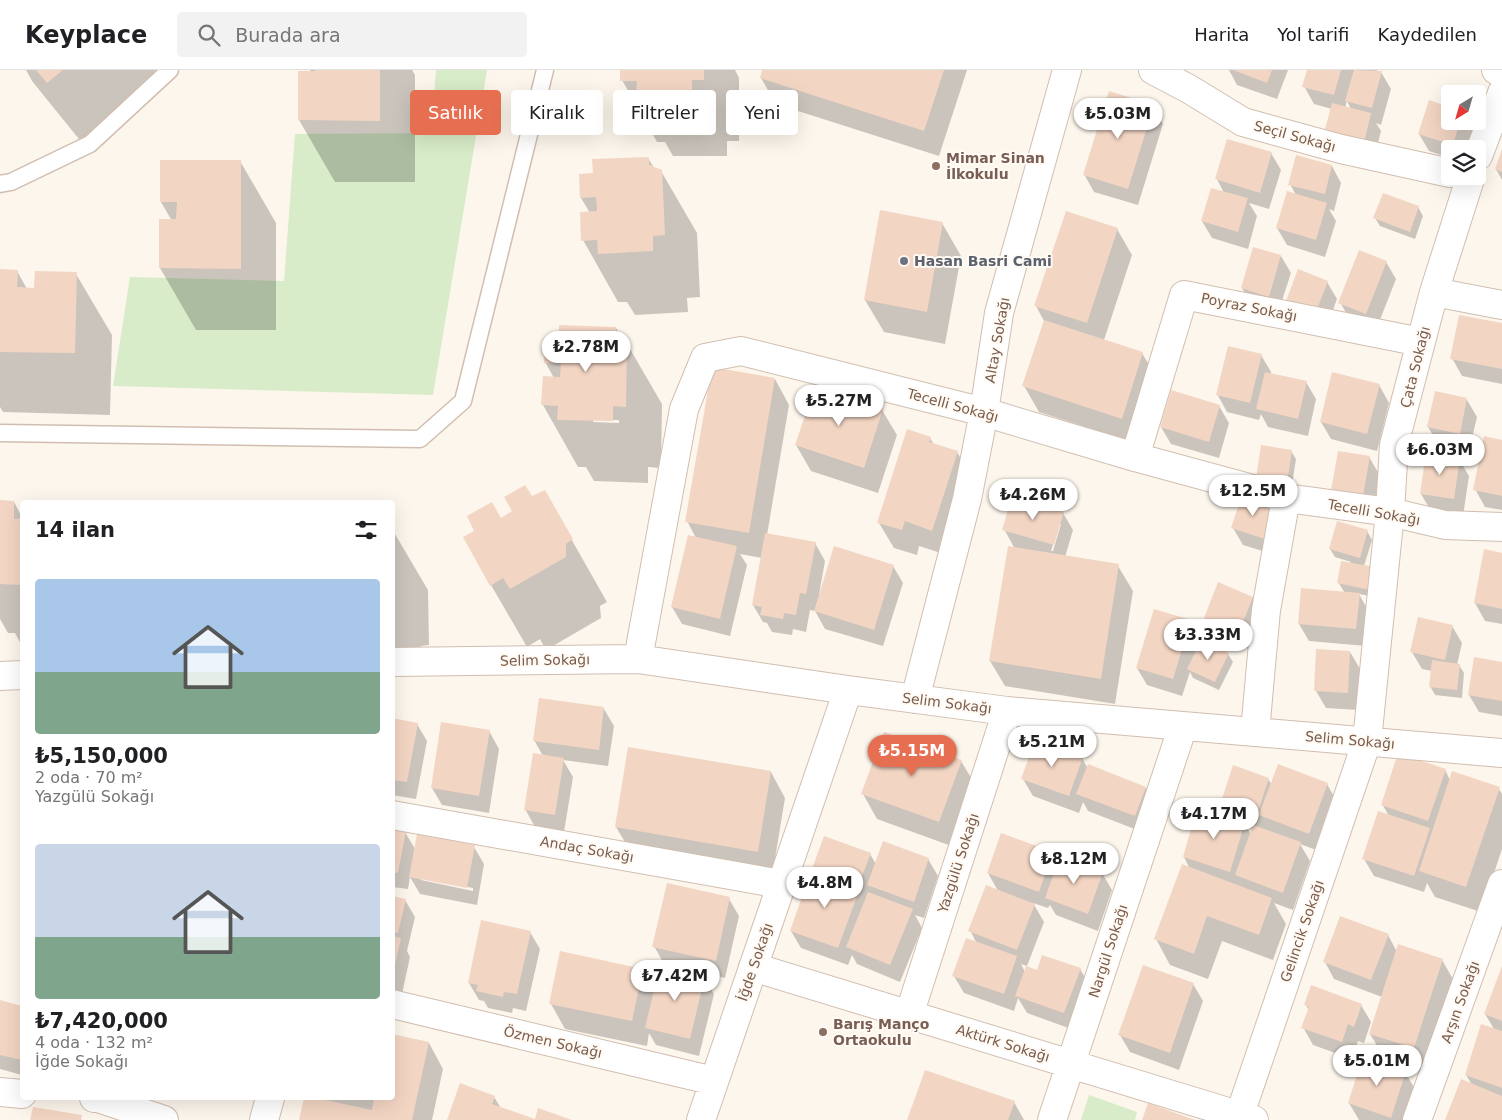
<!DOCTYPE html>
<html lang="tr">
<meta charset="utf-8">
<style>
:root{--surface:#fff;--page:#f2f2f2;--text:#202124;--muted:#757577;--line:#e0e0e0;--accent:#e76f51}
body{margin:0;font-family:"DejaVu Sans",sans-serif;background:var(--page);color:var(--text);height:100vh;display:flex;flex-direction:column;font-size:19px;white-space:nowrap}
*{box-sizing:border-box;margin:0}
p{font-size:16px;color:var(--muted)}
.icon{flex:none;width:28px;height:28px;fill:none;stroke:currentColor;stroke-width:2;stroke-linecap:round;stroke-linejoin:round}
.map{position:relative;flex:1;overflow:hidden}
.details{position:absolute;left:20px;top:430px;width:375px;height:600px;display:flex;flex-direction:column;background:var(--surface);border-radius:5px;box-shadow:0 5px 20px #0002}
.details>*{flex:none}
.top-card{position:absolute;left:410px;top:20px;width:475px;height:45px;display:flex;gap:10px}
.needle{width:32px;rotate:217deg}
.controls{position:absolute;left:1441px;top:15px;display:grid;gap:10px}
.controls a{display:grid;place-items:center;width:45px;height:45px;border-radius:5px;background:var(--surface);box-shadow:0 5px 20px #0002;font-size:25px}
.price{position:absolute;translate:-50% -42px;padding:0 11px;border-radius:18px;background:#fff;color:#222;font-size:16px;line-height:32px;filter:drop-shadow(0 1px 2px #0008)}
.price::after{content:'';position:absolute;left:50%;top:30px;width:15px;height:11px;margin-left:-8px;background:inherit;clip-path:polygon(0 0,100% 0,50% 100%)}
.price.selected{background:var(--accent);color:#fff}
ul{padding:0;list-style:none}
li{display:grid;align-content:center;gap:10px;height:265px;padding:0 15px}
li span{display:grid;place-items:center;height:155px;border-radius:5px;color:#555}
li>.icon{margin-inline-start:auto}
span .icon{width:90px;height:90px;fill:#fffc;stroke-width:1}
li b{font-size:21px}
h2{display:flex;justify-content:space-between;align-items:center;height:60px;padding:0 15px;font-size:21px}
.tag{padding:0 18px;border-radius:5px;background:var(--surface);box-shadow:0 5px 20px #0002;font-size:18px;line-height:45px}
.tag.selected{background:var(--accent);color:#fff}
header{display:flex;align-items:center;gap:30px;box-sizing:border-box;height:70px;padding:0 25px;background:var(--surface);border-bottom:1px solid var(--line)}
header strong{font-size:24px}
nav{display:flex;gap:28px;margin-inline-start:auto;font-size:18px}
.search{width:350px;height:45px;background:var(--page);display:flex;align-items:center;gap:12px;box-sizing:border-box;padding:0 18px;border-radius:5px;color:var(--muted);font-size:19px}
.map>svg:first-child{display:block}
.green{fill:#d8ecc9}
.shadow{fill:#0003;fill-rule:evenodd}
.building{fill:#f3d5c3}
.lines{fill:none;stroke-linecap:round;stroke-linejoin:round}
.lane-casing{stroke:#d1beb0;stroke-width:19}
.street-casing{stroke:#d1beb0;stroke-width:30}
.lane{stroke:#fff;stroke-width:16}
.street{stroke:#fff;stroke-width:28}
.education-dot{fill:#8d6e63;stroke:#fffaf3;stroke-width:2}
.worship-dot{fill:#6b7280;stroke:#fffaf3;stroke-width:2}
.labels{text-anchor:middle;dominant-baseline:central;stroke-width:4;stroke-linejoin:round;paint-order:stroke}
.street-label{font-size:14px;fill:#7a5c4d;stroke:#fffaf3}
.education-label{font-size:14px;font-weight:bold;fill:#785e54;stroke:#fffaf3;text-anchor:start}
.worship-label{font-size:14px;font-weight:bold;fill:#5b616d;stroke:#fffaf3;text-anchor:start}
</style>
<header>
<strong>Keyplace</strong>
<div class="search"><svg class="icon" aria-label="search" viewBox="0 0 24 24"><circle cx="10" cy="10" r="6"/><path d="M15 15l6 6"/></svg>Burada ara</div>
<nav><a>Harita</a><a>Yol tarifi</a><a>Kaydedilen</a></nav>
</header>
<div class="map">
<svg width="1502" height="1050" viewBox="0 0 1502 1050">
<rect width="100%" height="100%" fill="#fdf6ec"/>
<path class="green" d="M436,0H487L433,325L113,316L130,207L284,211L295,64L431,63Z
M1089,1025L1137,1042L1135,1050H1081Z"/>
<path class="shadow" d="M26,0H162L83,74L32,11Z
M310,0H412L415,5V112H335L299,50L311,3Z
M622,0H735L739,8V71H727V86H673L665,72H657L622,10Z
M764,0H967L939,86L776,34L761,8Z
M1229,0H1288L1277,29L1237,15Z
M1308,0H1354V1L1355,0H1376L1381,2L1391,19L1381,55L1376,53L1381,61L1374,89L1332,39L1314,34L1304,16ZM1347,31L1351,39L1345,38Z
M1153,37L1163,54L1138,135L1094,122L1084,104Z
M1450,38V51H1468L1473,59L1467,79H1450V88L1429,81L1419,64Z
M1502,82V110L1496,99Z
M1271,83L1281,100L1269,139L1249,133L1257,146L1248,179L1212,168L1202,151L1224,123L1217,109Z
M648,88L654,98L661,101L697,163L700,227L687,228L688,242L635,245L627,232H618L583,170L590,143L581,128L594,104Z
M240,91L276,153V260H196L160,198L172,151L161,132Z
M1332,96L1341,113L1334,141L1329,139L1336,151L1325,187L1287,175L1277,158L1296,125L1290,114Z
M1418,137L1423,146L1415,169L1380,156L1375,148Z
M942,153L961,186L945,274L884,262L865,230Z
M1117,159L1132,185L1104,270L1142,283L1157,308L1136,373L1039,342L1024,316L1044,251L1036,236Z
M1281,186L1291,203L1278,243L1252,235L1242,218Z
M1386,192L1396,209L1376,260L1350,250L1340,232Z
M0,200L17,201L27,219H36L76,204L112,265L110,345L3,342L0,337Z
M1327,212L1337,229L1326,259L1297,248Z
M1502,255V314L1462,306L1452,288Z
M616,258L623,270L626,272L662,334L661,398L648,397V413L594,411L586,397H578L543,335L554,308L545,292ZM593,350H619V353L593,352Z
M1261,285L1271,302V304L1306,312L1316,329L1308,366L1268,357L1261,344L1259,350L1227,342L1217,324Z
M775,309L789,335L767,465L815,473L825,491L819,525L893,496L903,513L883,576L825,559L815,541L810,540L806,562L793,559L792,565L772,562L767,553L763,552L753,535L762,488L740,484L747,495L730,566L682,554L672,537L696,468L687,451Z
M1379,315L1389,333L1377,381L1331,369L1321,352Z
M1467,330L1477,347L1469,381L1438,374L1428,357Z
M1219,336L1229,353L1219,388L1171,374L1161,357Z
M882,340L897,365L878,423L811,401L796,375Z
M930,368L934,375L957,382L972,407L947,485L919,476L917,485L894,478L879,453Z
M1502,371V440L1485,437L1475,419Z
M1291,381L1296,389L1291,421L1262,417Z
M1369,387L1379,404L1373,443L1333,421Z
M1459,389L1469,406L1463,446L1431,441L1421,424Z
M544,421L607,532L600,536L601,548L546,580L540,569L527,577L491,515L532,428Z
M1243,426L1275,485L1243,475L1233,458Z
M0,432H14L22,447V576L15,563H8L0,549Z
M1063,443L1073,460L1065,487L1118,496L1133,521L1115,634L1005,616L990,591L1015,479L1004,459ZM1059,454H1061L1053,481H1051Z
M392,459L428,520L429,575L421,576L416,588H392Z
M1367,461L1372,470L1364,496L1375,527L1359,524L1369,542L1366,576L1309,571L1299,554L1345,523L1338,512L1351,492L1335,487L1330,479Z
M1485,481L1502,484V554L1485,551L1475,533Z
M1219,514L1253,528L1262,546L1249,579L1216,565L1206,548Z
M1190,551L1200,568L1198,576L1228,584L1233,592L1219,620L1193,608L1190,602L1182,626L1147,615L1137,598Z
M1452,556L1462,573L1457,595H1459L1464,603L1462,628L1435,625L1430,616L1432,601L1422,599L1412,582Z
M1350,582L1360,599L1358,640L1326,638L1316,621Z
M1502,593V646L1479,642L1469,625Z
M604,639L614,656L608,696L563,690L573,707L564,762L535,757L525,739L543,686L534,670Z
M392,649L417,654L427,671L416,729L392,725Z
M489,661L499,679L489,743L442,735L432,718Z
M1082,688L1088,699L1089,696L1146,718L1155,736L1145,763L1088,741L1083,732L1079,743L1033,726L1023,709Z
M961,691L976,716L954,777L877,749L863,724Z
M1445,700L1450,710L1499,719L1502,724V779L1481,842L1435,827L1427,813L1424,822L1374,806L1364,789L1389,746L1382,734Z
M771,702L785,728L772,807L631,782L616,757Z
M1268,709L1272,715L1327,714L1337,732L1319,781L1300,774L1310,791L1293,840L1274,833L1286,854L1273,890L1222,871L1208,909L1170,895L1156,869L1190,799L1184,787L1229,749L1221,735ZM1247,757L1253,759L1251,765Z
M392,760L405,762L415,779L474,777L484,794L477,835L420,824L410,807L408,819L392,817ZM421,808L473,818V821L421,810Z
M1052,783L1059,793L1102,803L1112,820L1098,861L1056,845L1050,835L1048,838L1033,833L1044,852L1027,896L1021,894L1025,902L1080,899L1090,916L1074,960L1027,943L1018,928L1014,941L964,923L954,906L977,874L970,860L998,821L988,803Z
M870,784L876,794L928,789L938,806L924,848L915,845L922,858L900,912L857,894L852,885L848,895L801,878L791,861L819,805L814,796Z
M392,827L405,830L415,847L407,881L410,887L402,924L392,922Z
M729,829L739,846L725,908L664,894L654,876Z
M530,862L540,879L526,941L513,938L512,943L488,938L484,931L479,930L469,913Z
M1388,865L1397,882L1442,890L1457,916L1428,1003L1385,989L1370,964L1382,927L1334,909L1325,892Z
M1502,899V1050H1446L1472,1015L1466,1005L1494,959L1485,944Z
M642,900L655,922L704,907L714,924L699,986L656,975L649,963L647,976L565,959L551,934Z
M1193,914L1203,931L1179,1000L1130,982L1120,965Z
M0,931L22,937V1005L0,999Z
M1306,935H1361L1371,952L1364,973L1358,971L1352,989L1313,975L1303,957L1309,941Z
M393,966L429,973L443,999L432,1050H301L306,1028L315,1029L314,1028H392Z
M1405,1002L1415,1019L1405,1050H1359L1349,1033Z
M494,1027L501,1038L535,1050H448Z
M1014,1032L1024,1050H909Z"/>
<path class="building" d="M36,0H63L47,13Z
M315,0H380V51L298,50V1H315Z
M620,0H704V10H692V25H636L637,11H620Z
M762,0H944L924,61L760,8Z
M1233,0H1272L1267,13Z
M1307,0H1341L1334,25L1302,17Z
M1354,0L1382,1L1372,38L1345,31Z
M1109,21L1154,35L1128,119L1083,105Z
M1429,30L1450,37V51H1460L1453,75L1418,64Z
M1332,33L1371,43L1364,73L1324,63Z
M1227,69L1272,82L1260,123L1215,109Z
M1502,79V102L1495,99Z
M1296,85L1332,95L1325,124L1288,115Z
M649,87V95L662,100L665,165L653,166V181L598,184L597,170L581,171L580,142L597,141L596,127L580,128L579,104L593,103L592,89Z
M160,90H241V199L159,198V149H176L177,132H160Z
M1211,118L1248,128L1238,162L1201,151Z
M1287,121L1327,133L1316,170L1276,158Z
M1383,123L1419,136L1410,162L1373,148Z
M880,140L943,152L927,242L864,230Z
M1066,141L1118,158L1087,253L1034,236Z
M1253,177L1281,185L1269,227L1241,218Z
M1359,180L1387,191L1366,244L1338,233Z
M0,199L18,200L17,217L34,218L35,201L77,202L75,283L0,282Z
M1298,199L1328,211L1316,242L1286,231Z
M1459,245L1502,253V299L1450,289Z
M1044,250L1143,282L1122,349L1022,316Z
M559,255L616,257V265L627,271L626,337L613,336V351L557,350L558,336L541,335L543,306L560,307L561,293H544L545,268L559,269Z
M1228,276L1262,284L1250,333L1216,325Z
M712,297L775,308L749,463L685,452Z
M1265,302L1307,311L1298,349L1256,339Z
M1332,302L1380,314L1367,364L1320,352Z
M815,316L883,339L864,398L795,375Z
M1171,320L1220,335L1209,372L1160,357Z
M1435,321L1467,328L1460,364L1427,357Z
M907,359L931,367L929,372L958,381L932,461L905,451L902,460L877,453Z
M1484,366L1502,370V426L1473,420Z
M1261,375L1292,380L1287,414L1256,409Z
M1338,381L1370,386L1363,426L1331,421Z
M1426,383L1460,388L1454,429L1420,424Z
M525,415L532,426L545,420L573,469L566,474V487L510,519L503,508L490,516L463,467L474,461L467,446L492,432L501,448L512,441L504,427Z
M1242,425L1275,436L1265,469L1231,458Z
M1012,426L1064,442L1054,475L1002,460Z
M0,430L14,431V449L22,448V515L0,514Z
M1337,451L1368,460L1360,488L1329,479Z
M765,463L816,472L806,524L800,523L796,545L784,543L783,549L760,545L762,537L752,535Z
M688,465L737,476L720,549L671,537Z
M834,476L894,495L874,560L814,541Z
M1008,476L1119,494L1101,609L989,591Z
M1484,479L1502,483V539L1474,533Z
M1341,491L1375,497L1370,520L1337,513Z
M1218,512L1253,527L1239,562L1204,548Z
M1301,518L1360,523L1356,559L1298,554Z
M1154,539L1191,550L1173,609L1136,598Z
M1418,547L1453,555L1445,590L1410,582Z
M1201,570L1229,583L1215,612L1187,599Z
M1316,579L1350,581L1348,623L1314,621Z
M1474,587L1502,592V631L1468,625Z
M1432,590L1460,594L1457,620L1429,617Z
M539,628L604,637L599,680L533,671Z
M392,648L418,653L407,712L392,710Z
M441,652L490,660L479,726L431,718Z
M884,662L962,690L939,752L861,724Z
M1035,671L1083,687L1069,726L1021,709Z
M628,677L771,701L758,782L615,757Z
M533,683L564,688L555,745L524,740Z
M1398,683L1446,699L1428,751L1381,735Z
M1088,694L1146,717L1135,746L1076,724Z
M1278,694L1328,713L1309,764L1259,745Z
M1233,695L1269,708L1256,747L1220,735Z
M1452,701L1500,717L1466,817L1419,801Z
M1197,738L1245,752L1230,802L1183,787Z
M1378,741L1430,758L1414,806L1362,789Z
M1253,755L1301,772L1283,823L1235,805Z
M392,759L406,761L398,803L392,802Z
M1001,763L1053,782L1039,822L987,803Z
M417,764L475,775L467,818L409,807Z
M824,766L871,783L859,814L813,796Z
M883,771L929,788L914,832L867,815Z
M1060,786L1103,802L1088,844L1045,828Z
M1182,794L1272,828L1259,865L1207,846L1194,884L1154,869Z
M811,801L860,818L838,878L790,861Z
M667,813L730,827L716,891L652,877Z
M986,815L1035,834L1017,880L968,861Z
M868,822L913,839L890,895L846,877Z
M392,826L406,829L398,863L392,862Z
M1340,846L1389,864L1371,910L1323,892Z
M481,850L531,861L517,924L504,922L503,927L476,921L478,915L468,913Z
M392,866L401,868L393,904H392Z
M966,868L1017,886L1004,924L952,906Z
M1398,874L1443,889L1414,978L1369,964Z
M560,881L643,899L632,951L549,934Z
M1042,885L1081,898L1064,943L1015,926L1026,896L1037,900Z
M660,895L705,906L690,969L645,958Z
M1143,895L1194,913L1170,983L1118,965Z
M1502,896V951L1484,944Z
M1311,915L1362,934L1354,957L1348,954L1342,972L1301,958L1309,937L1304,935Z
M0,930L22,936V990L0,985Z
M1481,954L1502,961V1018L1465,1005Z
M392,964L429,972L412,1050H299L304,1028H316L372,1040L374,1028H392Z
M1363,986L1406,1001L1391,1048L1348,1033Z
M925,1000L1015,1031L1008,1050H907Z
M1461,1009L1502,1026V1050H1445Z
M460,1013L495,1026L492,1034L535,1049L538,1038L572,1050H447Z
M1148,1033L1195,1050H1142Z
M33,1037L82,1045L81,1050H30Z"/>
<g class="lines">
<g class="lane-casing">
<path id="lane" d="M0,114L11,112L90,74L170,0
M0,363L420,369L463,331L545,0"/>
</g>
<g class="street-casing">
<path id="street" d="M1153,0L1189,19L1243,52L1341,79L1450,103
M1496,0L1502,4
M1478,86L1502,23
M1434,222L1502,235
M1135,387L1184,225L1421,272
M638,589L684,339L705,288L741,281L984,342L1135,387L1286,428L1390,442L1445,455L1502,457
M392,592L638,589L848,620L1007,641L1502,683
M0,606L22,605
M915,629L967,429L984,342L999,243L1067,0
M1255,662L1266,540L1286,428
M392,745L781,814
M753,897L1254,1050
M392,934L714,1011
M909,945L1007,641
M0,1022L22,1024
M94,1028H98L164,1050
M264,1050L270,1028
M701,1050L848,620
M1052,1050L1183,656
M1238,1050L1367,671L1390,442L1394,375L1434,222L1471,106
M1417,1050L1502,814"/>
</g>
<use href="#lane" class="lane"/>
<use href="#street" class="street"/>
</g>
<g class="education-dot">
<circle cx="936" cy="96" r="5"/>
<circle cx="823" cy="962" r="5"/>
</g>
<circle class="worship-dot" cx="904" cy="191" r="5"/>
<g class="labels">
<g class="street-label">
<text transform="translate(1295 66) rotate(15)">Seçil Sokağı</text>
<text transform="translate(1249 237) rotate(11)">Poyraz Sokağı</text>
<text transform="translate(997 270) rotate(-80)">Altay Sokağı</text>
<text transform="translate(1415 297) rotate(-76)">Çata Sokağı</text>
<text transform="translate(953 335) rotate(15)">Tecelli Sokağı</text>
<text transform="translate(1374 442) rotate(10)">Tecelli Sokağı</text>
<text transform="translate(545 590) rotate(-1)">Selim Sokağı</text>
<text transform="translate(947 633) rotate(7)">Selim Sokağı</text>
<text transform="translate(1350 670) rotate(5)">Selim Sokağı</text>
<text transform="translate(587 779) rotate(10)">Andaç Sokağı</text>
<text transform="translate(958 793) rotate(-72)">Yazgülü Sokağı</text>
<text transform="translate(1302 861) rotate(-71)">Gelincik Sokağı</text>
<text transform="translate(1108 881) rotate(-72)">Nargül Sokağı</text>
<text transform="translate(755 892) rotate(-71)">İğde Sokağı</text>
<text transform="translate(1460 932) rotate(-70)">Arşın Sokağı</text>
<text transform="translate(553 972) rotate(13)">Özmen Sokağı</text>
<text transform="translate(1003 973) rotate(17)">Aktürk Sokağı</text>
</g>
<g class="education-label">
<text x="946" y="88">Mimar Sinan<tspan x="946" dy="16">İlkokulu</tspan></text>
<text x="833" y="954">Barış Manço<tspan x="833" dy="16">Ortaokulu</tspan></text>
</g>
<g class="worship-label">
<text x="914" y="191">Hasan Basri Cami</text>
</g>
</g>
</svg>
<div class="controls">
<a><svg class="needle" viewBox="-14 -14 28 28"><path d="M0-13l5 13h-10z" fill="#e53935"/><path d="M0 13l5-13h-10z" fill="#757577"/></svg></a>
<a><svg class="icon" aria-label="layers" viewBox="0 0 24 24"><path d="M12 4l9 5-9 5-9-5zM3 14l9 5 9-5"/></svg></a>
</div>
<b class="price" style="left:1118px;top:70px">₺5.03M</b>
<b class="price" style="left:586px;top:303px">₺2.78M</b>
<b class="price" style="left:839px;top:357px">₺5.27M</b>
<b class="price" style="left:1440px;top:406px">₺6.03M</b>
<b class="price" style="left:1253px;top:447px">₺12.5M</b>
<b class="price" style="left:1033px;top:451px">₺4.26M</b>
<b class="price" style="left:1208px;top:591px">₺3.33M</b>
<b class="price" style="left:1052px;top:698px">₺5.21M</b>
<b class="price selected" style="left:912px;top:707px">₺5.15M</b>
<b class="price" style="left:1214px;top:770px">₺4.17M</b>
<b class="price" style="left:1074px;top:815px">₺8.12M</b>
<b class="price" style="left:825px;top:839px">₺4.8M</b>
<b class="price" style="left:675px;top:932px">₺7.42M</b>
<b class="price" style="left:1377px;top:1017px">₺5.01M</b>
<div class="top-card">
<a class="tag selected">Satılık</a>
<a class="tag">Kiralık</a>
<a class="tag">Filtreler</a>
<a class="tag">Yeni</a>
</div>
<section class="details">
<h2>14 ilan<svg class="icon" aria-label="filters" viewBox="0 0 24 24"><path d="M4 7h16M4 17h16"/><circle cx="9" cy="7" r="2"/><circle cx="15" cy="17" r="2"/></svg></h2>
<ul>
<li><span style="background:linear-gradient(#a9c7e8 60%,#7fa58c 0)"><svg class="icon" aria-label="home" viewBox="0 0 24 24"><path d="M3 11l9-7 9 7M6 9v11h12V9"/></svg></span><div><b>₺5,150,000</b><p>2 oda · 70 m²</p><p>Yazgülü Sokağı</p></div></li>
<li><span style="background:linear-gradient(#c9d6e8 60%,#7fa58c 0)"><svg class="icon" aria-label="home" viewBox="0 0 24 24"><path d="M3 11l9-7 9 7M6 9v11h12V9"/></svg></span><div><b>₺7,420,000</b><p>4 oda · 132 m²</p><p>İğde Sokağı</p></div></li>
</ul>
</section>
</div>
